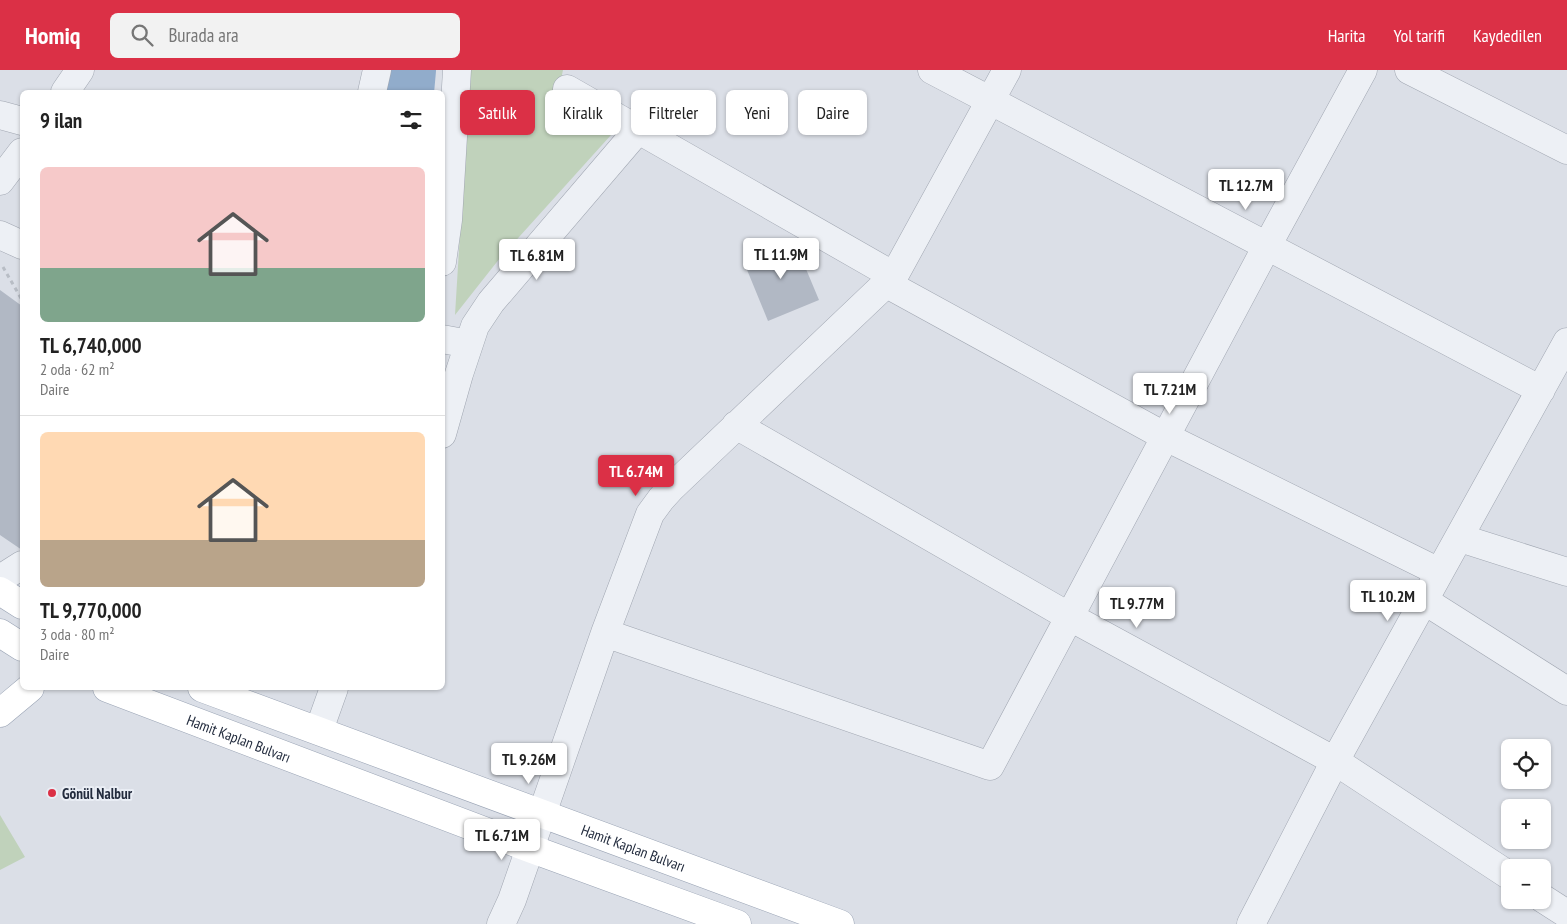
<!DOCTYPE html>
<html lang="tr">
<meta charset="utf-8">
<style>
:root{--surface:#fff;--page:#f2f2f2;--text:#222;--muted:#767676;--line:#e0e0e0;--accent:#db3046}
body{margin:0;font-family:"PT Sans Narrow",sans-serif;background:var(--page);color:var(--text);height:100vh;display:flex;flex-direction:column;font-size:19px;white-space:nowrap}
*{box-sizing:border-box;margin:0}
p{font-size:16px;color:var(--muted)}
.icon{flex:none;width:28px;height:28px;fill:none;stroke:currentColor;stroke-width:2;stroke-linecap:round;stroke-linejoin:round}
.map{position:relative;flex:1;overflow:hidden}
.details{position:absolute;left:20px;top:20px;width:425px;height:600px;display:flex;flex-direction:column;background:var(--surface);border-radius:8px;box-shadow:0 1px 4px #0004}
.details>*{flex:none}
.guide{position:absolute;left:460px;top:20px;width:475px;height:45px;display:flex;gap:10px}
.controls{position:absolute;left:1501px;top:669px;display:grid;gap:10px}
.controls a{display:grid;place-items:center;width:50px;height:50px;border-radius:8px;background:var(--surface);box-shadow:0 1px 4px #0004;font-size:25px}
.price{position:absolute;translate:-50% -42px;padding:0 11px;border-radius:5px;background:#fff;color:#222;font-size:16px;line-height:32px;filter:drop-shadow(0 1px 2px #0008)}
.price::after{content:'';position:absolute;left:50%;top:30px;width:15px;height:11px;margin-left:-8px;background:inherit;clip-path:polygon(0 0,100% 0,50% 100%)}
.price.on{background:var(--accent);color:#fff}
ul{padding:0;list-style:none}
li{display:grid;align-content:center;gap:10px;height:265px;padding:0 20px}
li+li{border-top:1px solid var(--line)}
li span{display:grid;place-items:center;height:155px;border-radius:8px;color:#555}
li>.icon{margin-inline-start:auto}
span .icon{width:90px;height:90px;fill:#fffc;stroke-width:1}
li b{font-size:21px}
h2{display:flex;justify-content:space-between;align-items:center;height:60px;padding:0 20px;font-size:21px}
.chip{padding:0 18px;border-radius:8px;background:var(--surface);box-shadow:0 1px 4px #0004;font-size:18px;line-height:45px}
.chip.on{background:var(--accent);color:#fff}
header{display:flex;align-items:center;gap:30px;box-sizing:border-box;height:70px;padding:0 25px;background:var(--accent);color:#fff}
header strong{font-size:24px}
nav{display:flex;gap:28px;margin-inline-start:auto;font-size:18px}
.search{width:350px;height:45px;background:var(--page);display:flex;align-items:center;gap:12px;box-sizing:border-box;padding:0 18px;border-radius:8px;color:var(--muted);font-size:19px}
.map>svg:first-child{display:block}
.green{fill:#c0d2bb}
.lines{fill:none;stroke-linecap:round;stroke-linejoin:round}
.river{stroke:#91accb;stroke-width:48}
.building{fill:#b1b8c4}
.minor-casing{stroke:#a0a6b1;stroke-width:29}
.major-casing{stroke:#99a3b4;stroke-width:29}
.path{stroke:#b8bdc5;stroke-width:3;stroke-dasharray:4 4;stroke-linecap:butt}
.minor{stroke:#edf0f5;stroke-width:28}
.major{stroke:#fff;stroke-width:28}
.poi-dot{fill:#db3046;stroke:#eaeef5;stroke-width:2}
.labels{text-anchor:middle;dominant-baseline:central;stroke-width:4;stroke-linejoin:round;paint-order:stroke}
.street-label{font-size:15px;fill:#232c3e;stroke:#eaeef5}
.poi-label{font-size:15px;font-weight:bold;fill:#232c3e;stroke:#eaeef5;text-anchor:start}
</style>
<header>
<strong>Homiq</strong>
<div class="search"><svg class="icon" aria-label="search" viewBox="0 0 24 24"><circle cx="10" cy="10" r="6"/><path d="M15 15l6 6"/></svg>Burada ara</div>
<nav><a>Harita</a><a>Yol tarifi</a><a>Kaydedilen</a></nav>
</header>
<div class="map">
<svg width="1567" height="854" viewBox="0 0 1567 854">
<rect width="100%" height="100%" fill="#dbdfe7"/>
<path class="green" d="M470,0H563L557,28L611,65L500,188L455,245Z
M0,745L25,787L0,800Z"/>
<g class="lines">
<path class="river" d="M410,22L412,0"/>
</g>
<path class="building" d="M793,168L819,230L768,251L743,190Z
M0,220L22,236V480L0,465Z"/>
<g class="lines">
<g class="minor-casing">
<path id="minor" d="M932,0L1541,320
M1409,0L1567,80
M567,19L894,206
M65,22L80,0
M372,22L377,0
M0,45L22,51
M0,111L22,82
M0,165L22,175
M442,192L448,150L457,0
M887,214L1166,367L1439,502
M442,269L469,274
M736,355L1070,547L1335,691L1510,806
M442,364L459,304L475,256L491,232L638,60
M1460,468L1567,502
M0,509L22,495
M1425,531L1567,621
M605,563L990,696L1267,176L1363,0
M319,660L334,618
M1542,828L1567,844
M501,854L512,830L605,563L650,444L661,429L671,418L894,206L1007,0
M1251,854L1335,691L1567,272"/>
</g>
<g class="major-casing">
<g id="major">
<path d="M0,521L22,535"/>
<path d="M0,563L22,577"/>
<path id="s1" d="M107,618L529,778L737,854"/>
<path id="s2" d="M202,618L840,854"/>
<path d="M0,643L30,618"/>
</g>
</g>
<path class="path" d="M3,197L22,230"/>
<use href="#minor" class="minor"/>
<use href="#major" class="major"/>
</g>
<circle class="poi-dot" cx="52" cy="723" r="5"/>
<g class="labels">
<g class="street-label">
<text stroke="none"><textPath href="#s1" startOffset="141">Hamit Kaplan Bulvarı</textPath></text>
<text stroke="none"><textPath href="#s2" startOffset="460">Hamit Kaplan Bulvarı</textPath></text>
</g>
<g class="poi-label">
<text x="62" y="723">Gönül Nalbur</text>
</g>
</g>
</svg>
<div class="controls">
<a><svg class="icon" aria-label="locate" viewBox="0 0 24 24"><circle cx="12" cy="12" r="6"/><path d="M12 2v4M12 18v4M2 12h4M18 12h4"/></svg></a>
<a>+</a>
<a>−</a>
</div>
<b class="price" style="left:1246px;top:141px">TL 12.7M</b>
<b class="price" style="left:781px;top:210px">TL 11.9M</b>
<b class="price" style="left:537px;top:211px">TL 6.81M</b>
<b class="price" style="left:1170px;top:345px">TL 7.21M</b>
<b class="price on" style="left:636px;top:427px">TL 6.74M</b>
<b class="price" style="left:1388px;top:552px">TL 10.2M</b>
<b class="price" style="left:1137px;top:559px">TL 9.77M</b>
<b class="price" style="left:529px;top:715px">TL 9.26M</b>
<b class="price" style="left:502px;top:791px">TL 6.71M</b>
<div class="guide">
<a class="chip on">Satılık</a>
<a class="chip">Kiralık</a>
<a class="chip">Filtreler</a>
<a class="chip">Yeni</a>
<a class="chip">Daire</a>
</div>
<section class="details">
<h2>9 ilan<svg class="icon" aria-label="filters" viewBox="0 0 24 24"><path d="M4 7h16M4 17h16"/><circle cx="9" cy="7" r="2"/><circle cx="15" cy="17" r="2"/></svg></h2>
<ul>
<li><span style="background:linear-gradient(#f6c9c9 65%,#7fa58c 0)"><svg class="icon" aria-label="home" viewBox="0 0 24 24"><path d="M3 11l9-7 9 7M6 9v11h12V9"/></svg></span><div><b>TL 6,740,000</b><p>2 oda · 62 m²</p><p>Daire</p></div></li>
<li><span style="background:linear-gradient(#ffd9b3 70%,#b9a48a 0)"><svg class="icon" aria-label="home" viewBox="0 0 24 24"><path d="M3 11l9-7 9 7M6 9v11h12V9"/></svg></span><div><b>TL 9,770,000</b><p>3 oda · 80 m²</p><p>Daire</p></div></li>
</ul>
</section>
</div>
